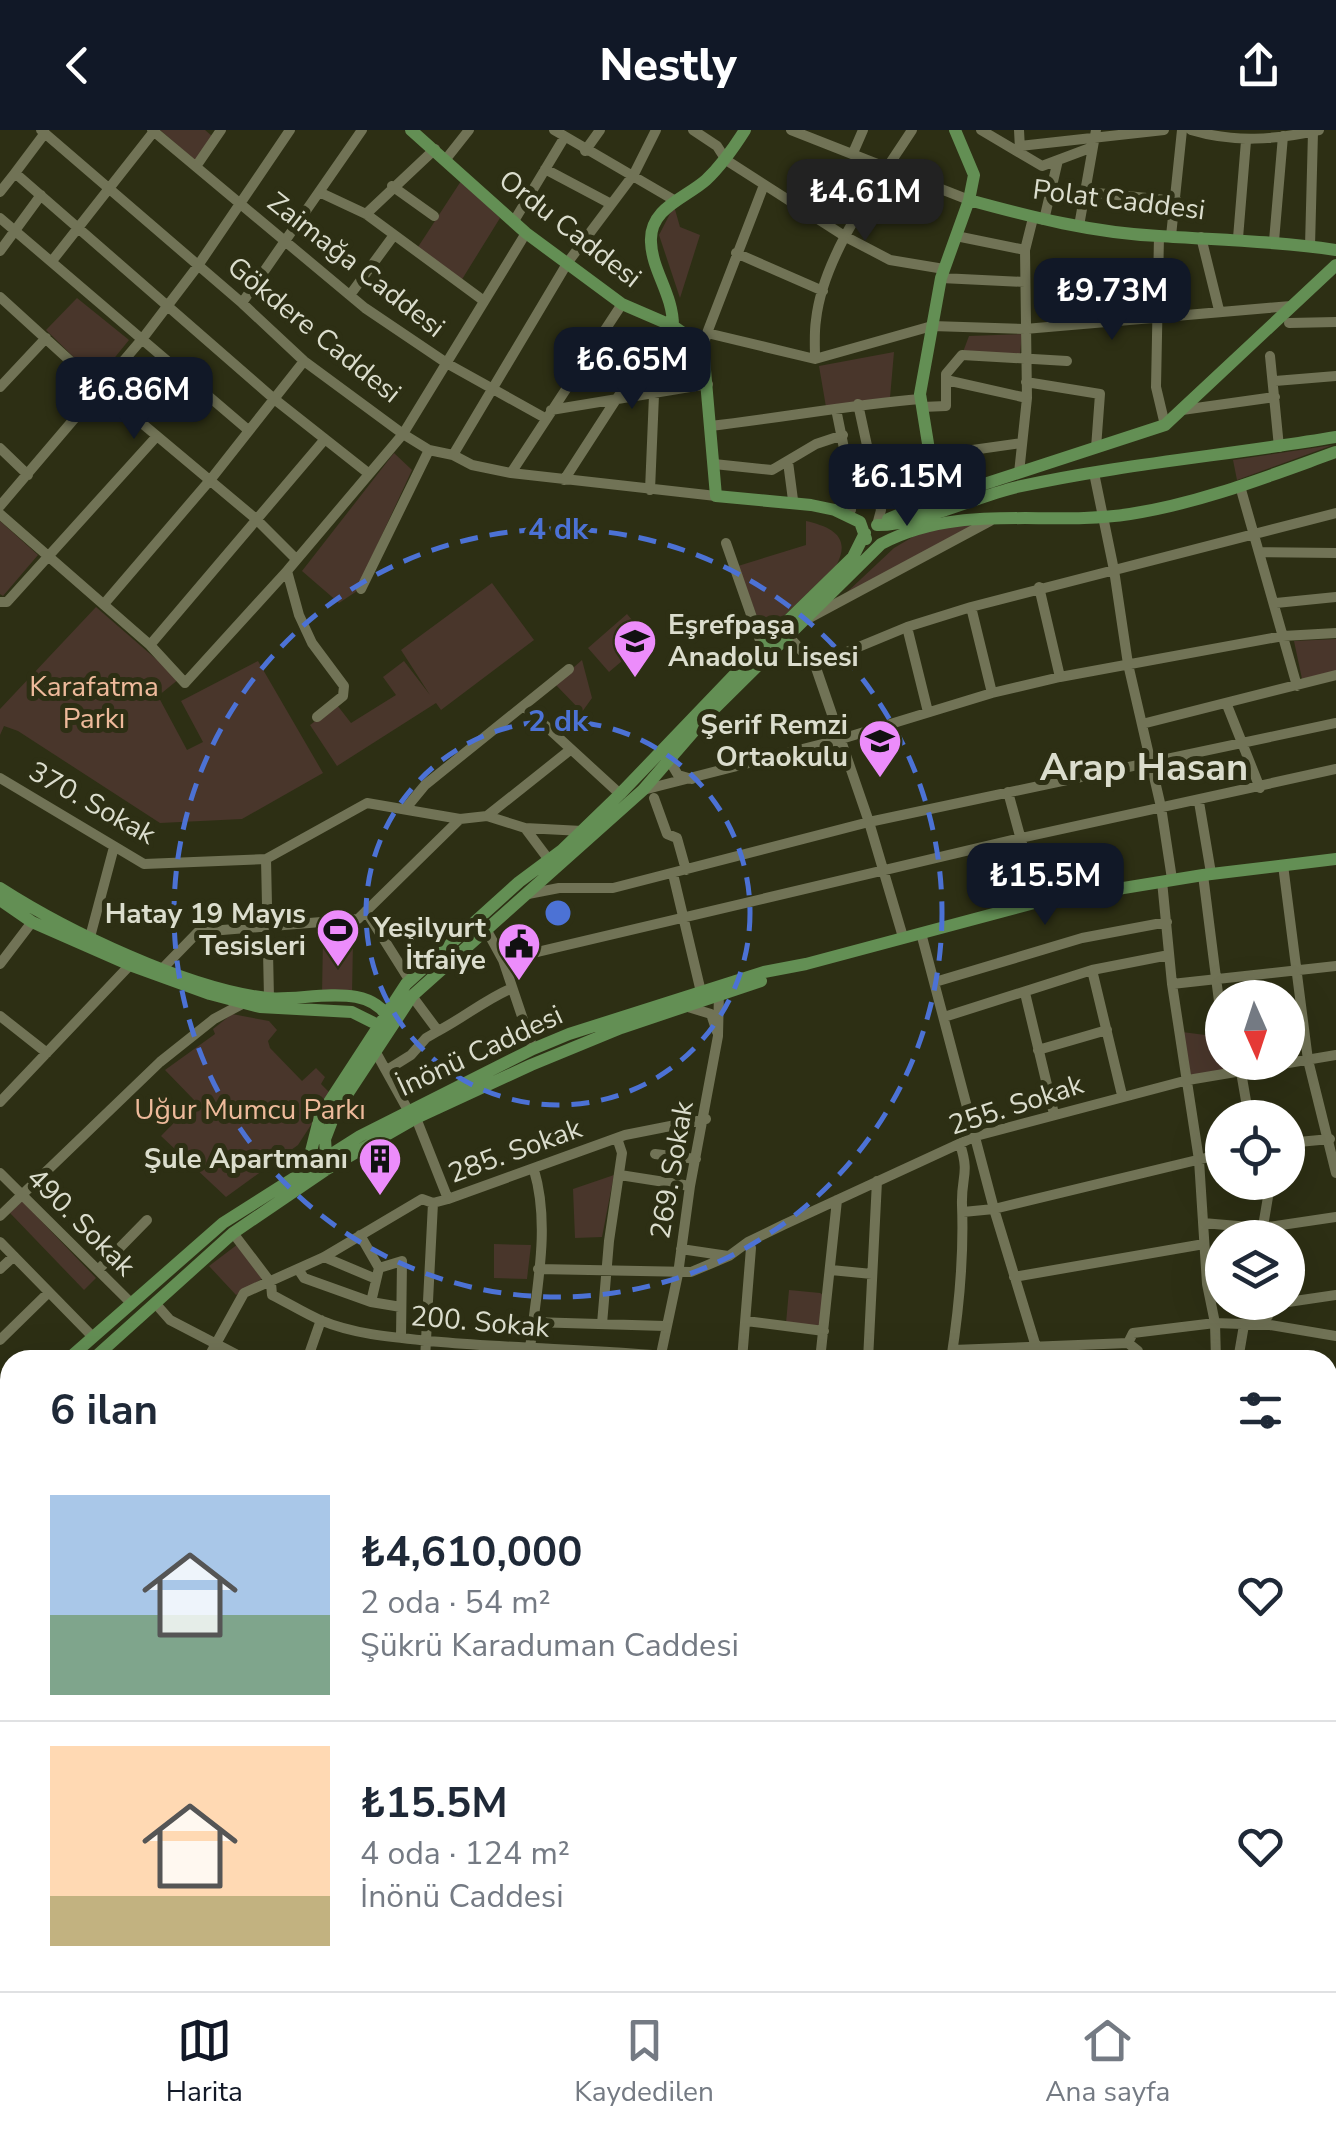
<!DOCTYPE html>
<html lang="tr">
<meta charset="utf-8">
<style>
:root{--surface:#fff;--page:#f6f6f7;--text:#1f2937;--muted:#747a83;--line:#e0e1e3;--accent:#111827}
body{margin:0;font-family:"Nunito Sans",sans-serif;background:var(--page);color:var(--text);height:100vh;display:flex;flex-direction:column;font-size:38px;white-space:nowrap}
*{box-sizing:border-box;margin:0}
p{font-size:32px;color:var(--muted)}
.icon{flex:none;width:55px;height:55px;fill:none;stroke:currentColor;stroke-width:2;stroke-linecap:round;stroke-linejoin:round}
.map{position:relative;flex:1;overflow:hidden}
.side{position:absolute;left:0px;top:1220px;width:1338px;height:642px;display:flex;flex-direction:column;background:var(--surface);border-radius:30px 30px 0 0;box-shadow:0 10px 40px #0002}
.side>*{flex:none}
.needle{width:65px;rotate:177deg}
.controls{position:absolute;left:1205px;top:850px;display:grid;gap:20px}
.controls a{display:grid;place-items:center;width:100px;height:100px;border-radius:50%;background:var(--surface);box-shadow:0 10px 40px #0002;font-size:50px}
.price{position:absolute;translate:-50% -85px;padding:0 22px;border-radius:20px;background:var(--accent);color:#fff;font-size:32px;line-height:65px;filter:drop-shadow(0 2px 5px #0008)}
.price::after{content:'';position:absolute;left:50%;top:60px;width:30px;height:22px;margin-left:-15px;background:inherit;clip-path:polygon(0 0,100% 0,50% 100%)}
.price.on{background:#222;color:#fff}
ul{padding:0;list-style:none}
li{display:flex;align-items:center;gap:30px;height:250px;padding:0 50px}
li+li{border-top:2px solid var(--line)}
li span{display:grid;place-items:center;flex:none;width:280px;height:200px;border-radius:0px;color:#555}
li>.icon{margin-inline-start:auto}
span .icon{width:120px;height:120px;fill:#fffc;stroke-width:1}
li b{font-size:42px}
h2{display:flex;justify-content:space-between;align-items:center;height:120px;padding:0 50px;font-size:42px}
header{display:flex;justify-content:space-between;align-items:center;height:130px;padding:0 50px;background:var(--accent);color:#fff;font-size:45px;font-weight:800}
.dock{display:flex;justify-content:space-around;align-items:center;height:140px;border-top:2px solid var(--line);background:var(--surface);font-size:28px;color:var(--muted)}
.dock a{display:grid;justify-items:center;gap:5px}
.dock .on{color:var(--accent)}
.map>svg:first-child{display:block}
.green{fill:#49362b}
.water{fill:#4a6c61}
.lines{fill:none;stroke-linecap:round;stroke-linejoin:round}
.major-tunnel{stroke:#474930;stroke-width:12;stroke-dasharray:12 6;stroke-linecap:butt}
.minor{stroke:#717356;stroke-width:10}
.major{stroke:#638f54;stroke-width:12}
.tram{stroke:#888a74;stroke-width:2.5}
.ring{fill:none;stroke:#4c72d5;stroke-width:5;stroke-dasharray:18 12}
.labels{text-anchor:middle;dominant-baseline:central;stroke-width:10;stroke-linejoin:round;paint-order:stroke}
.street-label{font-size:28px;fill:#dbddcd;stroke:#2d2f14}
.poi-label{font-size:28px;font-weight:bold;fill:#dbddcd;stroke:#2d2f14;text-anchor:end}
.park-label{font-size:28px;fill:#eeba9b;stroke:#2d2f14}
.district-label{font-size:38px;font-weight:bold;fill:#dbddcd;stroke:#2d2f14}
.centre{fill:#4c72d5;stroke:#2d2f14;stroke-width:5}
.ring-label{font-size:30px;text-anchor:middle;font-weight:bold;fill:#4c72d5;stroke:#2d2f14;stroke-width:10;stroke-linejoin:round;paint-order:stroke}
</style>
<header><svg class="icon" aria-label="back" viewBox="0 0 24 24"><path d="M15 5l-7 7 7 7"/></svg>Nestly<svg class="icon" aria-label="share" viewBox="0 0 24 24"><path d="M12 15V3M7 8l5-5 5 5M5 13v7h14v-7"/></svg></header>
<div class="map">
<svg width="1336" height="1861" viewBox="0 0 1336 1861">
<rect width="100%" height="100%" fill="#2d2f14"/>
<path class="green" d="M160,0H205L212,6L195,30Z
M461,51L500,88L461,151L418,117Z
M674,76L680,97L700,105L680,168L659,105Z
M77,168L129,210L99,247L91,244L46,200Z
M1022,204L1020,225L963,222L969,206Z
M894,222L890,268L826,277L819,236Z
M1333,315L1237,350L1233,330Z
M394,323L412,340L361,450L354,456L357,461L339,473L302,441Z
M0,391L38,425L3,466L0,464Z
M806,391C832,397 852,407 836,436L764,505L738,436L806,415Z
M984,392L845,464L894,418L921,402Z
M492,453L534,510L441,580L436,573L337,636L310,595L337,575L351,593L396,565L383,547L404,531L430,565L401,520Z
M96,477L179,549L158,566L187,620L203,612L181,571L258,531L323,643L242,689L160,693L18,601L4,596L0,605V579Z
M627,484L648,509L609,542L588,518Z
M1336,509V541L1302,549L1294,511Z
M582,530L592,568L582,582L555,554Z
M323,808L353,812L352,864H322Z
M232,884L269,891L277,900L268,911L270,918L302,951L316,938L325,947L321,954L331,964L298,1015L226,1067L161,1006L195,971L165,940L215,904L213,899Z
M1182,902L1221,907L1225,940L1190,945Z
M614,1045L602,1107L575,1108L573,1059Z
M22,1071L96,1148L84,1160L10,1083Z
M238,1114L263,1148L236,1165L209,1136Z
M494,1114L531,1115L527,1149L494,1148Z
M789,1160L820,1163L825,1166L821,1198L786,1193Z
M1336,1513V1703L1328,1707V1519Z"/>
<path class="water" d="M1336,1703V1861H1061L1073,1852H1328V1707Z"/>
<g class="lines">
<path class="major-tunnel" d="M1328,1639L1336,1634
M1328,1657L1336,1653"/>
<path class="minor" d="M41,0L242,173L304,231L403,304L429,320L453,325L472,335L511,343L716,366
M152,0L365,178L448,234L545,288
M554,0L674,70
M693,0L717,16L726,30L846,107L890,130L944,139
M791,0L969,70
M981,0L1042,36L1090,18
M1019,0L1020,19
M1191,0C1234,13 1275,10 1319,0
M1020,16L1164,0
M585,21L600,0
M853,23L863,0
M446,29L469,0
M197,35L221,0
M545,39L611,74
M15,43L45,3
M392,56L434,86
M0,62L15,43L273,268L368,343
M319,62L366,84L484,171
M1087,62L1177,71
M366,84L435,19
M0,88L247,299
M1044,90L1058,30
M514,91L564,8
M1079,96L1096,0
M956,106L1025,120
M1159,106L1156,257L1165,295
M1171,106L1182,0
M1201,107L1219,180
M1238,108L1246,11
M1274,111L1283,6
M1310,116L1313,2
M0,121L41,65
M736,123L823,161
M52,131L155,0
M941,148L1025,152
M350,165L394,105
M0,167L101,259L256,389L296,429
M242,173L362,0
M1289,193L1336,192
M707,203L764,55
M703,217L707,203L815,229L932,196L1025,199L1291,176
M1270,226L1279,317
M815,229C815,216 814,203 816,190C823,125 877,54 912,0
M946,250V244L962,225L1067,231
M1275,251L1336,246
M1026,252L1100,264L1096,318
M0,257L46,208
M858,274L881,380L877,395
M922,277L946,276V250L1027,268
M836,279L849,343L851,380
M551,280L708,254
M1182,280L1275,267
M710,296C780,288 850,275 920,269
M0,318L28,345
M453,325L568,132L634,44L656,0
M930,326L1021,313
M788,332L793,370
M714,334L772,340L816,314L843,305
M511,343L622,174
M1019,343L1027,268L1025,120L1033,88
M1094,343L1114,440L1128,534L1161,677L1172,749
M564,350L617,268L673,196
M1240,356L1297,556
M650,360L654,265
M0,376L143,208L197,137L290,0
M0,384L150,515L185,553L287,441L403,304L526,103
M726,413L762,516
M1259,422L1336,423
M287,441L299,485L312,513L344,556L343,566L317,587
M1039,457L1060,547
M361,459L429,320
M0,472H7L157,306
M1276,473L1336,467
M104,474L211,349L304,231
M971,477L992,563
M811,487L990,391
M907,497L928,582
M788,506L815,535L869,692L903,807
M150,515L325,309
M815,535L907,497L971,477L1336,383
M1227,575L1260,658
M524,576L620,664
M1142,594L1336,545
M673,626L672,635L678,645L692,649
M0,648L144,734L266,729L367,673L460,689L487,686L525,698L549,730
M643,660L838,610L992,563L1060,547L1283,506L1336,503
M1008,662L1038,772
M654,668L667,704L677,708L686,740
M1199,672L1211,743
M406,678L425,655L569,539
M487,686L570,620
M525,698L582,701
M266,729L269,868
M1283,735L1308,930L1336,1043
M673,744L701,862
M1203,745L1222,895
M1162,751L1172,854L1199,1030L1207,1154L1215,1193L1216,1230
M528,764L559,758H613L869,692L1336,593
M366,781L410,851
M486,799L503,830L533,919
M921,803L994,1079L1040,1230
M90,807L114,717
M503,830L1021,708L1336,639
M0,834L32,792
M163,838L198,802L358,789L460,689
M1092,840L1122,965
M935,852L1082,808L1167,792
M1172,854L1336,836
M1025,863L1054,984
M412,866L438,901C465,887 484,870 512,858
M688,877L711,884L717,902
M0,886L47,923
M944,887L1092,840L1169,825
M374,919L409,982
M1038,920L1107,900
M387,940L411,925L426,908L438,901
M1241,942L1249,988
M0,972L130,835
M416,988L448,1069
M1288,1013L1330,1009
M655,1024L696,1029
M0,1043L131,1173
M620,1045L690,1056
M963,1082L994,1079L1222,1024
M0,1086L160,932L214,889L242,874
M1203,1093L1261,1098L1336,1087
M233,1103L271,1153L272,1165C288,1173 304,1183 320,1190C358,1206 401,1208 441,1212C529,1220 617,1219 704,1230
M1261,1108L1269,1061L1267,1052
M0,1112L92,1206
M681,1119L728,1126
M324,1127L376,1149
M379,1138L402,1131L401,1208
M0,1139L13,1127
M298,1139L304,1148L371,1172L379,1138L360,1105
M538,1139L691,1142L729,1126L748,1112L783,1095L976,1006L1188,950L1336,925
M98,1140L147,1090
M831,1140L872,1144
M1014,1147L1204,1114
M371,1172L401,1177
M1288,1172L1336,1165
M155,1173L170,1190L247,1230
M746,1191L824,1201
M532,1192L665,1196
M602,1194L609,1111L622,1023L617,1008
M1255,1194L1268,1186L1272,1175L1285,1172
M0,1210L48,1163
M1128,1213L1138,1221L1140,1230
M953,1220L1128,1213L1133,1203L1215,1193L1270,1195L1336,1206
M120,1226L129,1230
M660,1229L678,1144L690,1056L718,906L719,862
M207,1230L244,1163L324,1127L422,1069L433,1073L448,1069L625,1005L706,989
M307,1230L321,1190
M425,1230L433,1073
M529,1230C534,1168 552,1100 534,1040
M742,1230L751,1118L748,1112
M820,1230L837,1070
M868,1230L877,1051
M951,1230C959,1179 964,1126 962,1075C961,1046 970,1045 960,1014
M1238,1230L1244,1195
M1328,1276L1336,1279
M1328,1316L1336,1319
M1328,1349L1336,1351
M1328,1401L1336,1404
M0,1429L10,1428
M0,1515L10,1514
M0,1546L10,1544
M0,1585L10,1583
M0,1623L10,1621
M0,1662L10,1659
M0,1688L10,1687
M0,1730L10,1729
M0,1778L10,1776
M599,1852L601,1861
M0,1855L20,1852"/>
<path class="major" d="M411,0L526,103L622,174L673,196L703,217L716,366L811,375L835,380L860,392L866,409
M969,70C1031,87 1094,103 1159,106C1218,110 1276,111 1336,120
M673,196C673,164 652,141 651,112C649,78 686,68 706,50C722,35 733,19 745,0
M888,389L932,371L930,326L920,264L941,148L969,70L974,45L955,0
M877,395C915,396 977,366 1017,357C1122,334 1230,325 1336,307
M907,401L932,371L1165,295L1336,135
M0,758C67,801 187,859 267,868C306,872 373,848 391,894L378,895L352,882L260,877L210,864L130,835L32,792L0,770
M307,1037L320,986L406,854L519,752L562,720L620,664L762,516L853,427L865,403
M327,1039L325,1009L335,983L412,866L643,660L707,586L881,414C960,372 1046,397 1130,384C1201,373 1269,346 1336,322
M67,1230L223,1093L360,1006L533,919L569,904L764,842L806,834L1038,772L1203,745L1336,729
M92,1230L233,1103L327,1039L416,988L531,935L621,898L761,851
M0,1290L10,1282
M0,1315L10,1306
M1328,1515L1336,1509
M276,1861L321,1852
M686,1861L741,1857L911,1861L954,1852
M976,1861L999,1852"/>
<path class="tram" d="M1328,1678L1336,1674
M1005,1861L1023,1852"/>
</g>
<g class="ring">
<circle cx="558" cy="783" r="192"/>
<circle cx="558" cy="783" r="384"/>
</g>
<defs>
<g id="school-pin" transform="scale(2.25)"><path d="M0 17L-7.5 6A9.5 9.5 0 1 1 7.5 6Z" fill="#ec8cfb" stroke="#2d2f14"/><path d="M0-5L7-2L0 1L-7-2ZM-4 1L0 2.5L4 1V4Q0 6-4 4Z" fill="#111"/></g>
<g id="stadium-pin" transform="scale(2.25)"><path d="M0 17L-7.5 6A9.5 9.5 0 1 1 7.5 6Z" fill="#ec8cfb" stroke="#2d2f14"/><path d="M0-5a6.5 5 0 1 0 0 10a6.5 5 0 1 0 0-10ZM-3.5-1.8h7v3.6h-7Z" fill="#111"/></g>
<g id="civic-pin" transform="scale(2.25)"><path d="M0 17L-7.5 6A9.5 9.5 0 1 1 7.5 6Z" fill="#ec8cfb" stroke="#2d2f14"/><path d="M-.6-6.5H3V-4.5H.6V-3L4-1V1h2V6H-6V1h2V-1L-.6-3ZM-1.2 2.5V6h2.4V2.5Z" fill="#111"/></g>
<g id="building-pin" transform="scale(2.25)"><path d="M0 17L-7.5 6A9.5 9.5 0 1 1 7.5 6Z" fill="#ec8cfb" stroke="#2d2f14"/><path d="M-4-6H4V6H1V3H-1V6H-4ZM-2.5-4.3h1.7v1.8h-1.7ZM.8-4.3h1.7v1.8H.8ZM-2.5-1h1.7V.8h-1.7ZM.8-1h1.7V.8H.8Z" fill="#111"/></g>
</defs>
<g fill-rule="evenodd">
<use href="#school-pin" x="635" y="511"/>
<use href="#school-pin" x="880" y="611"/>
<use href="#stadium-pin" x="338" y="800"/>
<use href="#civic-pin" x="519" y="814"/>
<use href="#building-pin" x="380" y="1029"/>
</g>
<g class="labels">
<g class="street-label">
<text transform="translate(1119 70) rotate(7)">Polat Caddesi</text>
<text transform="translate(570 99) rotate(38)">Ordu Caddesi</text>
<text transform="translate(356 135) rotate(38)">Zaimağa Caddesi</text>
<text transform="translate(314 200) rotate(39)">Gökdere Caddesi</text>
<text transform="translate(92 673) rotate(29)">370. Sokak</text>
<text transform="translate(480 921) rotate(-25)">İnönü Caddesi</text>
<text transform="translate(1016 975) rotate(-18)">255. Sokak</text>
<text transform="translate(515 1021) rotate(-20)">285. Sokak</text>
<text transform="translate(672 1040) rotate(-80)">269. Sokak</text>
<text transform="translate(81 1092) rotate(45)">490. Sokak</text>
<text transform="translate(480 1192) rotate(5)">200. Sokak</text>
</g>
<g class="poi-label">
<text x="668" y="495" text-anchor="start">Eşrefpaşa<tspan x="668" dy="32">Anadolu Lisesi</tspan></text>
<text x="848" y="595">Şerif Remzi<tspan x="848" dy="32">Ortaokulu</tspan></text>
<text x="306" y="784">Hatay 19 Mayıs<tspan x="306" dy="32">Tesisleri</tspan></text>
<text x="486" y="798">Yeşilyurt<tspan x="486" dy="32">İtfaiye</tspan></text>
<text x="348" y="1029">Şule Apartmanı</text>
</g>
<g class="park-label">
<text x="94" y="557">Karafatma<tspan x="94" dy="32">Parkı</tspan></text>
<text x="250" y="980">Uğur Mumcu Parkı</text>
</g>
<g class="district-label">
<text x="1144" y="637">Arap Hasan</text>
</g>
</g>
<circle cx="558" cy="783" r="15" class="centre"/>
<g class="ring-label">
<text x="558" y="409">4 dk</text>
<text x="558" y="601">2 dk</text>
</g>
</svg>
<div class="controls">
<a><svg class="needle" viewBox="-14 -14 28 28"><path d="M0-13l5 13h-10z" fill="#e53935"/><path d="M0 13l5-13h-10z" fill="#747a83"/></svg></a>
<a><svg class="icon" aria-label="locate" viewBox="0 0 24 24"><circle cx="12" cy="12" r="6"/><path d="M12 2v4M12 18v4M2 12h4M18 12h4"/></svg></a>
<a><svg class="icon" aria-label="layers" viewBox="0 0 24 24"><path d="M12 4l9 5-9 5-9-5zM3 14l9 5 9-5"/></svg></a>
</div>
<b class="price on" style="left:865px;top:114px">₺4.61M</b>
<b class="price" style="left:1112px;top:213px">₺9.73M</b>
<b class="price" style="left:632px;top:282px">₺6.65M</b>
<b class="price" style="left:134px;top:312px">₺6.86M</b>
<b class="price" style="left:907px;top:399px">₺6.15M</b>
<b class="price" style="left:1045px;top:798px">₺15.5M</b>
<section class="side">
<h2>6 ilan<svg class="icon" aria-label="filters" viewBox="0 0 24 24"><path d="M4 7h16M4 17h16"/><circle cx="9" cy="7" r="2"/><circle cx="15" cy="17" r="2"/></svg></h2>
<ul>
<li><span style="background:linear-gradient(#a9c7e8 60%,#7fa58c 0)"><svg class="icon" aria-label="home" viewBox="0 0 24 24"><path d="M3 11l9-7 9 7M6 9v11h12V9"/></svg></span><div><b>₺4,610,000</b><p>2 oda · 54 m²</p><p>Şükrü Karaduman Caddesi</p></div><svg class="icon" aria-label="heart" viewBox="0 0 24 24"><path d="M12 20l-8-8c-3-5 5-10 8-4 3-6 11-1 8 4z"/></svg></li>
<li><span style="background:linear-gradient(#ffd9b3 75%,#c2b280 0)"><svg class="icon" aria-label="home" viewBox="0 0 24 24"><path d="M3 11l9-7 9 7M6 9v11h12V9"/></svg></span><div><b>₺15.5M</b><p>4 oda · 124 m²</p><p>İnönü Caddesi</p></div><svg class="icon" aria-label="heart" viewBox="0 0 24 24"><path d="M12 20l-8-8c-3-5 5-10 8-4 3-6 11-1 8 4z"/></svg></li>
</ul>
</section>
</div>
<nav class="dock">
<a class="on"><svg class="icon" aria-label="map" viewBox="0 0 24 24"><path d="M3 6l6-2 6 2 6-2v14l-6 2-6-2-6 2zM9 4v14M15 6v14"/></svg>Harita</a>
<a><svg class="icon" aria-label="saved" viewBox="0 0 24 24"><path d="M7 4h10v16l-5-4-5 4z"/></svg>Kaydedilen</a>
<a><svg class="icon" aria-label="home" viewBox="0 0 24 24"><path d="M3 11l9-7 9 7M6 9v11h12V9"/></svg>Ana sayfa</a>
</nav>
